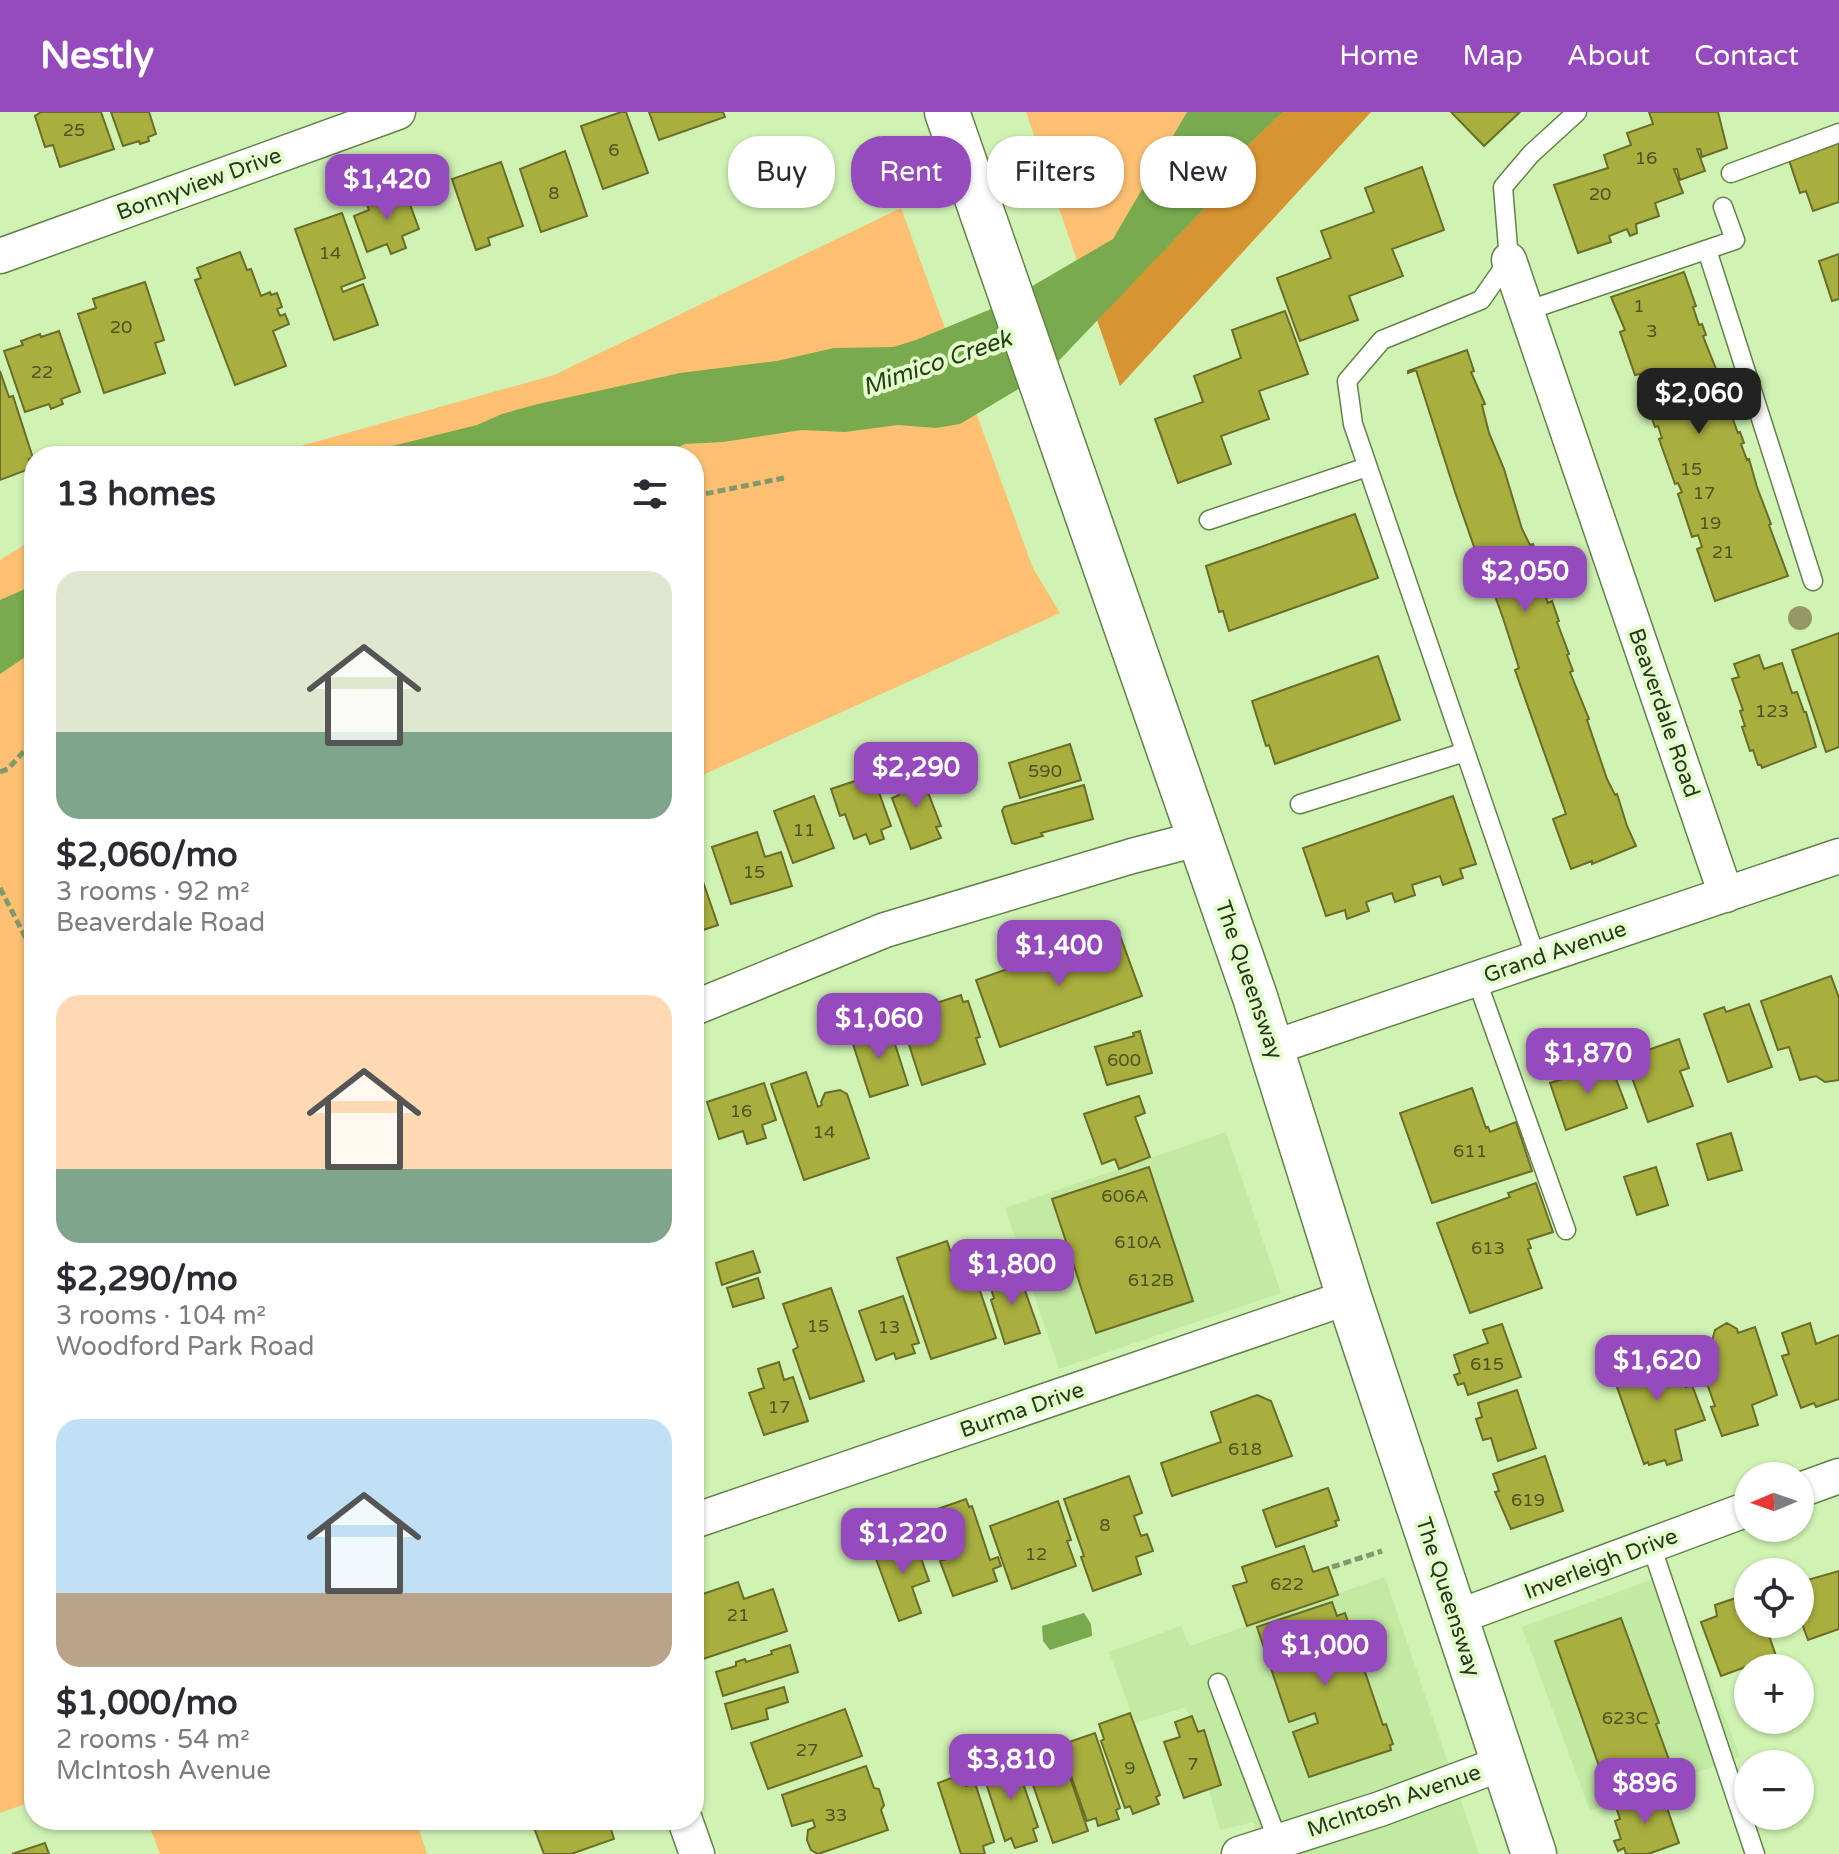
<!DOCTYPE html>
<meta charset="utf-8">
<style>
:root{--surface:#fff;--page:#f2f2f3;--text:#2b2b33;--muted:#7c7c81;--accent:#954bbd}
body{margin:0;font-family:"Varela Round",sans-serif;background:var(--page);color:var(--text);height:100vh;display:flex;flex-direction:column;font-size:30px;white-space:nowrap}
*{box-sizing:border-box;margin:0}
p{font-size:26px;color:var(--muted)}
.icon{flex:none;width:44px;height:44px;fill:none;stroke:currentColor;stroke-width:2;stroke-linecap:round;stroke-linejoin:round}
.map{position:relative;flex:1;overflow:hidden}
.details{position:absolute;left:24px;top:334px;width:680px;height:1384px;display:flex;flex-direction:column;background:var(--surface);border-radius:32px;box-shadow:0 2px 6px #0004}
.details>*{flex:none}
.guide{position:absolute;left:728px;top:24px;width:760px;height:72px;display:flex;gap:16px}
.needle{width:52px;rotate:268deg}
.fabs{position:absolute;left:1734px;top:1350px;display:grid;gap:16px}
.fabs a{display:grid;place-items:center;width:80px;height:80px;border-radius:50%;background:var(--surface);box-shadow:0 2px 6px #0004;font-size:40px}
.price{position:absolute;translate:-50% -68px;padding:0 18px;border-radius:16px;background:var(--accent);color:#fff;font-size:26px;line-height:52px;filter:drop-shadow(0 2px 4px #0008)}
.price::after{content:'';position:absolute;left:50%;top:48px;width:24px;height:18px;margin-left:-12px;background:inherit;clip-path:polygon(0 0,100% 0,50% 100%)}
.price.selected{background:#222;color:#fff}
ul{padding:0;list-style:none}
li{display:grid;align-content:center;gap:16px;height:424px;padding:0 32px}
li span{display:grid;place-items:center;height:248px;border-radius:24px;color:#555}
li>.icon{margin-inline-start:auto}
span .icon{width:144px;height:144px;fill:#fffc;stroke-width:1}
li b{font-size:34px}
h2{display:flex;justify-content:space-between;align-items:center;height:96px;padding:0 32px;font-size:34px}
.chip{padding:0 28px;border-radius:32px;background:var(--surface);box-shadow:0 2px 6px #0004;font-size:28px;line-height:72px}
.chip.selected{background:var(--accent);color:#fff}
header{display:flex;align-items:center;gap:48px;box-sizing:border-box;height:112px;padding:0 40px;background:var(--accent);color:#fff}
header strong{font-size:38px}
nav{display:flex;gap:44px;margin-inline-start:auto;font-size:28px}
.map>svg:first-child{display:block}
.built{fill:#c2eaa3}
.green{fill:#fdc072}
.forest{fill:#d79433}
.water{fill:#79aa4d}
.building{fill:#a9af3e;stroke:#696d28;stroke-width:2}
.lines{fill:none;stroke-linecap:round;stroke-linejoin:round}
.lane-casing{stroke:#628248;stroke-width:21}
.street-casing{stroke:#628248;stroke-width:37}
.primary-casing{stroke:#628248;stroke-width:47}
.path{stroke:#81996c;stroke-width:5;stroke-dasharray:8 4;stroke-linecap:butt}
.lane{stroke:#fff;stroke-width:18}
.street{stroke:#fff;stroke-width:34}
.primary{stroke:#fff;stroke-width:44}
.tree{fill:#989867}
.labels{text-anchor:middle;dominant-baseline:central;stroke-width:8;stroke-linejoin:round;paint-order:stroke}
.number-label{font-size:18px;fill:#4a5526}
.street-label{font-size:22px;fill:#2a371e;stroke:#e1fecb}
.water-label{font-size:24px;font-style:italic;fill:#283c15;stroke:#e1fecb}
</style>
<header>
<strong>Nestly</strong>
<nav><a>Home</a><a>Map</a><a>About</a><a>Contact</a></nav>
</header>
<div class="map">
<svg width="1839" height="1742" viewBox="0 0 1839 1742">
<rect width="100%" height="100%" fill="#d0f3b4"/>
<path class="built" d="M1226,1020L1281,1181L1059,1257L1005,1096Z
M1670,1461L1740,1645L1590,1699L1522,1515Z
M1385,1465L1479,1742H1264L1253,1710L1220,1718L1186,1595L1135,1611L1109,1540L1181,1514L1190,1534Z"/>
<path class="green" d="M1026,0H1371L1120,274Z
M901,96L1033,456L1060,501L694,667V344H265L554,263Z
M34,427V1689L0,1701V448Z
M147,1708H416L427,1742H160Z"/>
<path class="forest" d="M1283,0H1371L1120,274L1097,208L1221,79L1245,36Z"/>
<path class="water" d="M1187,0H1283L1245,36L1221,79L1050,258L960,312L936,316L898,313L845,320L802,318L723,330L685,332L666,341L633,344H352L477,313L502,302L538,292L680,261L777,249L834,236L893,235L916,228L996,195L1113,127Z
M34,473V539L0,562V488Z
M1084,1501L1091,1512L1092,1524L1050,1538L1043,1529L1042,1514Z"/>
<path class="building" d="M41,0H101L114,37L60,55L53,33L45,35L35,4Z
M111,0H149L156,22L148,25L149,29L140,32L139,29L123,34Z
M621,0H626L648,61L603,77L581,14Z
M649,0H723L725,5L659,28Z
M1451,0H1520L1484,34Z
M1649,0H1718L1727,36L1702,45L1700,37H1697L1705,59L1680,68L1677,57H1674L1683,81L1655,91L1659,104L1636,112L1637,121L1630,124L1627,117L1609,124L1611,130L1578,141L1554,73L1608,56L1604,43L1631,33L1627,21L1653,12Z
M1839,30V90L1813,99L1806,79L1800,81L1789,48Z
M565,39L587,104L541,120L520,57Z
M501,50L523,114L488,126L490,133L476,138L452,67Z
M1422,55L1444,118L1392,137L1403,164L1349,184L1358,208L1300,229L1277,166L1331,146L1321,119L1374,100L1365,76Z
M384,79L387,86L405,79L419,117L402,124L406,136L391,142L387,132L367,140L354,104L369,98L367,93L371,91L369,85Z
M342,101L365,166L341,175L343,180L363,172L378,213L334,228L295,117Z
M240,140L247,158L251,157L261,184L270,180L271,183L277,181L282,195L277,197L280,204L285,202L289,212L273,219L286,254L235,273L195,168L201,166L197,156Z
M1839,142V187L1832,189L1819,149Z
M1684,160L1696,194L1693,195L1699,213L1702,212L1706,223L1703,224L1724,277L1728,294L1730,293L1734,304L1732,305L1738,321L1740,320L1744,331L1741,332L1747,348L1749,347L1757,375L1771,412L1769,413L1788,464L1715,489L1697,437L1702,435L1698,423L1692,425L1678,382L1682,380L1678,371L1675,372L1659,327L1662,326L1658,314L1655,315L1641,275L1644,274L1640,262L1635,263L1620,220L1625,218L1611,185Z
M145,170L164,228L155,231L165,261L104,281L78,202L96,196L93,187Z
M1285,199L1308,262L1259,279L1269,307L1221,324L1231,352L1178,371L1155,307L1203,290L1194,264L1241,246L1232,218Z
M59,219L80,280L61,287L63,292L51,297L49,292L25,300L4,239L23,233L21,229L40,222L41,225Z
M1467,238L1474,259L1471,260L1485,292L1482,293L1489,321L1504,357L1522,417L1530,433L1533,432L1540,453H1537L1551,485L1546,486L1548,491L1552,489L1559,509L1557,510L1569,542L1567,543L1573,559L1570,560L1589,607L1587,608L1607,667L1615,683L1617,682L1627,714L1636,734L1592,752V749L1571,757L1553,707L1566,702L1515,558L1519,556L1503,506L1483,451L1480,452L1455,380L1416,258L1408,261V259Z
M0,259L9,285L13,284L33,346L29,347L32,356L0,368Z
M1355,402L1378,466L1229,519L1223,499L1219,500L1206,454Z
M1839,521V635L1826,640L1792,538Z
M1759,543L1764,557L1782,551L1792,581L1797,580L1804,600H1806L1816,635L1762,656L1761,653H1758L1753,638L1750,639L1742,615L1745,614L1740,599L1743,598L1732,567L1739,565L1734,552Z
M1378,544L1400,608L1275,652L1269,633L1266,634L1252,589Z
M1070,632L1081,668L1020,686L1009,651Z
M919,657L941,714L936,715L941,726L911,737L892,686L899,683L893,668Z
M864,666L868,678L877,675L891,714L881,718L884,727L870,732L866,722L854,727L845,702L840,704L831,677Z
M1084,673L1093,707L1041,721L1043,724L1015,732L1012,731L1002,699L1004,695Z
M814,684L834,736L793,751L774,699Z
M1453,684L1476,752L1460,757L1463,766L1443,773L1440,764L1412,773L1415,783L1395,790L1392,781L1366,790L1369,799L1347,807L1345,798L1326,804L1303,736Z
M757,720L765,745L781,740L792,774L731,792L712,735Z
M701,764L718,813L694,821V766Z
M1118,818L1142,884L1000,935L976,868Z
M1831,864L1839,886V968L1825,970L1816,964L1800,968L1789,935L1778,938L1761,889Z
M961,883L963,890L968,889L980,925L976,926L985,952L922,973L902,911L920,905L918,897Z
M1749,892L1772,955L1728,970L1704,902L1724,895L1726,900Z
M889,913L908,973L870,985L851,926L853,923Z
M1140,919L1152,961L1107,973L1095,935L1134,924L1133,921Z
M1679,927L1689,956L1680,959L1693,994L1648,1010L1625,946Z
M1610,951L1627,996L1566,1018L1550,971Z
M806,960L818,995L822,993L821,990L825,981L840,978L847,982L869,1046L804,1068L771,972Z
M764,971L776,1008L762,1013L766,1026L747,1032L743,1019L719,1027L707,990Z
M1472,976L1486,1016L1488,1015L1490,1020L1516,1010L1532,1059L1432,1091L1400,1001Z
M1139,984L1145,1001L1135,1005L1150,1045L1119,1057L1115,1047L1102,1052L1084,1002Z
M1731,1021L1742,1058L1708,1068L1697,1032Z
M1149,1055L1193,1189L1096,1221L1052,1087Z
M1656,1055L1668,1093L1637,1103L1624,1065Z
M1536,1071L1553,1120L1528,1128L1531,1136L1528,1137L1542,1176L1470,1201L1437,1111L1510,1085L1508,1081Z
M947,1129L961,1171L976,1167L996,1226L931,1247L897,1146Z
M753,1139L760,1160L722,1173L716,1151Z
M1017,1156L1040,1221L1005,1232L991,1188L994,1186L987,1165Z
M758,1166L764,1186L733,1195L727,1176Z
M831,1176L864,1269L810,1287L793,1238L798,1235L783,1192Z
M903,1184L919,1231L912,1233L915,1241L896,1247L894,1241L876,1248L859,1199Z
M1727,1211L1737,1217L1738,1221L1755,1215L1777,1283L1752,1293L1758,1313L1722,1324L1711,1295L1715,1294L1694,1236L1712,1229L1715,1218Z
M1810,1211L1816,1232L1839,1223V1287L1816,1295L1814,1291L1801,1296L1782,1244L1789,1242L1782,1221Z
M1502,1212L1521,1265L1468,1283L1464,1271L1458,1273L1454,1263L1460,1261L1454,1243L1488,1231L1483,1218Z
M1671,1233L1686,1275L1692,1273L1705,1308L1675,1318L1682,1348L1667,1353L1665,1348L1649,1353L1648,1350L1644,1352L1610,1255Z
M779,1250L784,1268L793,1265L808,1309L764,1323L749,1281L764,1276L758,1257Z
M1517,1278L1536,1336L1498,1349L1491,1326L1483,1328L1476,1307L1482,1305L1478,1291Z
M1257,1283L1271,1289L1292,1344L1172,1384L1161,1351L1221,1330L1211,1300Z
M1545,1344L1563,1399L1511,1417L1495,1380L1499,1379L1493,1362Z
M1129,1364L1142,1401L1134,1404L1141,1424L1147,1422L1153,1439L1136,1445L1141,1462L1093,1479L1081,1445L1084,1444L1064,1387Z
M1328,1376L1339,1408L1335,1409L1337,1414L1276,1435L1263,1398Z
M966,1387L969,1395L972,1394L990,1448L998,1445L1001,1454L993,1457L997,1469L953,1484L940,1449L946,1447L932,1399Z
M1058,1389L1071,1428L1067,1429L1076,1454L1012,1477L990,1414Z
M901,1425L904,1433L915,1429L929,1469L912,1475L921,1501L899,1509L875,1444L890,1438L887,1430Z
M1304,1434L1313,1460L1328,1455L1338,1483L1247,1514L1233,1474L1247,1470L1242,1455Z
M1839,1459V1517L1808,1528L1800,1506V1480L1804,1478V1469Z
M738,1470L744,1487L773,1477L787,1519L700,1548L694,1530V1485Z
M1748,1482V1512H1765L1776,1544L1721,1564L1701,1510L1717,1504L1715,1493Z
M1332,1490L1337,1504L1345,1501L1383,1613L1386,1612L1393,1632L1390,1633L1391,1638L1309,1665L1293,1620L1318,1611L1315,1601L1289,1610L1257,1515Z
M1621,1506L1659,1611L1656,1612L1676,1667L1612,1691L1555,1529Z
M790,1533L798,1560L723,1584L716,1560L736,1554V1550L745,1547L746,1550L772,1542L771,1539Z
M784,1575L788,1590L766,1597L768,1607L732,1617L725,1592Z
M845,1597L862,1644L768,1677L751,1631Z
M1130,1601L1160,1683L1156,1685L1159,1692L1133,1702L1130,1694L1125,1696L1101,1629L1104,1627L1099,1612Z
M1192,1604L1198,1620L1204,1618L1221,1673L1184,1686L1164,1630L1180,1625L1175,1610Z
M1095,1621L1120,1696L1116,1698L1119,1707L1098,1714L1096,1706L1087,1709L1064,1644L1067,1643L1063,1632Z
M1047,1632L1053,1648L1063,1644L1088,1719L1053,1731L1022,1641Z
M1013,1642L1038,1715L1033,1717L1037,1729L1015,1736L1011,1726L1005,1729L985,1668L993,1665L987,1651Z
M866,1654L874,1676L879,1677L884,1693L881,1698L888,1718L818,1742L811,1738L807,1728L808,1718L815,1715L813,1708L792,1714L782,1683Z
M962,1662L966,1674L975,1671L994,1730L983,1734L985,1742H961L938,1671Z
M1661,1678L1679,1731L1648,1742H1626L1624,1736L1618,1739L1614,1729L1621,1727L1615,1709L1620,1707L1616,1695Z
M531,1708H608L614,1727L571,1742H544Z
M45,1731L49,1742H12Z"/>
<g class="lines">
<g class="lane-casing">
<path id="lane" d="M1731,61L1839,21
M1707,138L1813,469
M1526,199L1735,128L1723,95
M1209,408L1367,355
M1300,692L1465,640
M1536,846L1353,312L1347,269L1382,228L1481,188L1509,148L1503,75L1531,42L1577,0
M1476,866L1566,1118
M1651,1433L1755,1742
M1218,1571L1281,1737"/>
</g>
<g class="street-casing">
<path id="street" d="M0,144L398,0
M1509,148L1726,783
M694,896L885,818L1132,744L1201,726
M1272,936L1839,744
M1800,1378L1839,1364
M694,1409L1349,1185
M1455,1506L1748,1397
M685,1708L697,1742
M1239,1742L1380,1697L1503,1651"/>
</g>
<g class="primary-casing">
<path id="primary" d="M947,0L1255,885L1349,1185L1534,1742"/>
</g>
<path class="path" d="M694,384L784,366
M0,660L8,657L34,628
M0,776L34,842
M1332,1455L1382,1439"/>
<use href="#lane" class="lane"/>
<use href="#street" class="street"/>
<use href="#primary" class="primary"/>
</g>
<circle class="tree" cx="1800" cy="506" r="12"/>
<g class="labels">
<g class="number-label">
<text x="74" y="18">25</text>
<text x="614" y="38">6</text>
<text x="1646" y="46">16</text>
<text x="554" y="81">8</text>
<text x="1600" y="82">20</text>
<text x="330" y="141">14</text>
<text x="1639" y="194">1</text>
<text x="121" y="215">20</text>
<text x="1652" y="219">3</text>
<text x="42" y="260">22</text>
<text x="1691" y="357">15</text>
<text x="1704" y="381">17</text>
<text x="1710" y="411">19</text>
<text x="1723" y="440">21</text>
<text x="1772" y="599">123</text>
<text x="1045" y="659">590</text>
<text x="804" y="718">11</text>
<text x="754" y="760">15</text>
<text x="1124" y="948">600</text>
<text x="741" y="999">16</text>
<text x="824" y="1020">14</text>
<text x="1470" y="1039">611</text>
<text x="1125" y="1084">606A</text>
<text x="1138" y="1130">610A</text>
<text x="1488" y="1136">613</text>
<text x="1151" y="1168">612B</text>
<text x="818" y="1214">15</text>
<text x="889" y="1215">13</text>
<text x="1487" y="1252">615</text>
<text x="779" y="1295">17</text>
<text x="1245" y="1337">618</text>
<text x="1528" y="1388">619</text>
<text x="1105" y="1413">8</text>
<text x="1036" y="1442">12</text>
<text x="1287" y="1472">622</text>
<text x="738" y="1503">21</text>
<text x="1625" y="1606">623C</text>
<text x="807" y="1638">27</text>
<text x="1193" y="1652">7</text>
<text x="1130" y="1656">9</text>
<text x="836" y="1703">33</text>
</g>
<g class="street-label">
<text transform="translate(199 72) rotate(-20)">Bonnyview Drive</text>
<text transform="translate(1664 601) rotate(71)">Beaverdale Road</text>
<text transform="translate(1555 840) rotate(-19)">Grand Avenue</text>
<text transform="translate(1249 868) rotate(71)">The Queensway</text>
<text transform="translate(1022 1298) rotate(-19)">Burma Drive</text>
<text transform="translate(1601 1452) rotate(-21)">Inverleigh Drive</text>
<text transform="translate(1448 1485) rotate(72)">The Queensway</text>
<text transform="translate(1394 1689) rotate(-19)">McIntosh Avenue</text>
</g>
<g class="water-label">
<text transform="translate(937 251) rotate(-19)">Mimico Creek</text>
</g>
</g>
</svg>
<div class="fabs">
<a><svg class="needle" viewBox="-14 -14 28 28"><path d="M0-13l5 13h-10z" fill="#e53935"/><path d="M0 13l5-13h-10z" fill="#7c7c81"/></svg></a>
<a><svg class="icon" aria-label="locate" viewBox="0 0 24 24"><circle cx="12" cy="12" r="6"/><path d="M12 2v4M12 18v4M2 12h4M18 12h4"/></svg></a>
<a>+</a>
<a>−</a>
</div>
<b class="price" style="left:387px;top:110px">$1,420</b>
<b class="price selected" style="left:1699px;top:324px">$2,060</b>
<b class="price" style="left:1525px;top:502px">$2,050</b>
<b class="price" style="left:916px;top:698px">$2,290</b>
<b class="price" style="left:1059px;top:876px">$1,400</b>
<b class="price" style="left:879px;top:949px">$1,060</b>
<b class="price" style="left:1588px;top:984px">$1,870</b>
<b class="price" style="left:1012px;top:1195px">$1,800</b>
<b class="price" style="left:1657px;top:1291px">$1,620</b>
<b class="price" style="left:903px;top:1464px">$1,220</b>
<b class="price" style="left:1325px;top:1576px">$1,000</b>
<b class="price" style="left:1011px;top:1690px">$3,810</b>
<b class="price" style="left:1645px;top:1714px">$896</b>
<div class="guide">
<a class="chip">Buy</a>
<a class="chip selected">Rent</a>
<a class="chip">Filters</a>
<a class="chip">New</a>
</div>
<section class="details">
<h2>13 homes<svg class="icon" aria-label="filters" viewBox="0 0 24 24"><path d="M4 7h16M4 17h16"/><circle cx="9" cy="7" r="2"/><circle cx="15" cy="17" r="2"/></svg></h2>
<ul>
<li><span style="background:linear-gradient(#dfe7d0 65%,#7fa58c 0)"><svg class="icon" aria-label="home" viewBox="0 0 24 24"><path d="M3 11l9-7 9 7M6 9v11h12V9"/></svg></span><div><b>$2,060/mo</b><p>3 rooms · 92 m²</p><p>Beaverdale Road</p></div></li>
<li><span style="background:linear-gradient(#ffd9b3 70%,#7fa58c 0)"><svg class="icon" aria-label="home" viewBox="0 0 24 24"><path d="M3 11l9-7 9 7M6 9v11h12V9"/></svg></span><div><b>$2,290/mo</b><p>3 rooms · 104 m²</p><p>Woodford Park Road</p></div></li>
<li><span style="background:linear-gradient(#bfe0f5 70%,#b9a48a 0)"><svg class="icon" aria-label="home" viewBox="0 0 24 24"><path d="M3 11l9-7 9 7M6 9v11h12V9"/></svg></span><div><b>$1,000/mo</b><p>2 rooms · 54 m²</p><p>McIntosh Avenue</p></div></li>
</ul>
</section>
</div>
